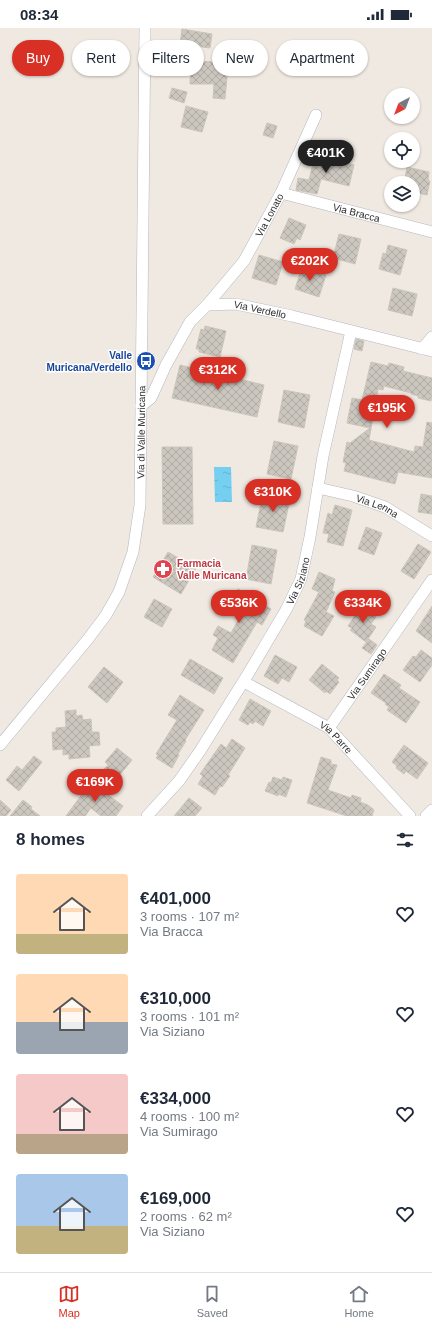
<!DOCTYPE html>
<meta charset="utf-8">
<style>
:root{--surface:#fff;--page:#f6f6f7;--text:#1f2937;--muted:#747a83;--line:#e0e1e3;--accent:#d93025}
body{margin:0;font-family:Arial,sans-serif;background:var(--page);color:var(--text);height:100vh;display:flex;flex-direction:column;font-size:15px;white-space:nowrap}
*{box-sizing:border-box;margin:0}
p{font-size:13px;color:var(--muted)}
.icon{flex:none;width:22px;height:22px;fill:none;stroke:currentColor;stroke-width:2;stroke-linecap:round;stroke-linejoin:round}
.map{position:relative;height:788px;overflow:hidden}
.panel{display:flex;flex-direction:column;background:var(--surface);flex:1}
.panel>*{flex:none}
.guide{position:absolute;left:12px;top:12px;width:408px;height:36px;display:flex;gap:8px}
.needle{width:26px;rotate:222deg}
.tools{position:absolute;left:384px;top:60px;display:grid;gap:8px}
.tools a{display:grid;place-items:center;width:36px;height:36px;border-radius:50%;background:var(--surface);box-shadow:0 1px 3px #0004;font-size:20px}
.price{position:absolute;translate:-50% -34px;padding:0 9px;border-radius:14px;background:var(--accent);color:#fff;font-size:13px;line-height:26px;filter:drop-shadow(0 1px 2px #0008)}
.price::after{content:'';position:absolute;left:50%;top:24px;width:12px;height:9px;margin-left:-6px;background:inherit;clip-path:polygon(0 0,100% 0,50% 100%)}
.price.current{background:#222;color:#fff}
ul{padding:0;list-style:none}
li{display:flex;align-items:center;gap:12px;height:100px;padding:0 16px}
li span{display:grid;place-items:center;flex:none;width:112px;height:80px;border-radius:4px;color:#555}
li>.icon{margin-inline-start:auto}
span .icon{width:48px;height:48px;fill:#fffc;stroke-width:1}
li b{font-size:17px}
h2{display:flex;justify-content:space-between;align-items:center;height:48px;padding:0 16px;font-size:17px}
.pill{padding:0 14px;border-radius:18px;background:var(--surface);box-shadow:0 1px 3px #0004;font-size:14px;line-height:36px}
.pill.current{background:var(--accent);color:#fff}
.status{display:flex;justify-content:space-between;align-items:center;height:28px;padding:0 20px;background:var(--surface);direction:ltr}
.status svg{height:11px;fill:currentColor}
.tabs{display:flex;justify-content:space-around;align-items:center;height:56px;border-top:1px solid var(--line);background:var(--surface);font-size:11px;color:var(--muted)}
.tabs a{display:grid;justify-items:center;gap:2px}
.tabs .current{color:var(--accent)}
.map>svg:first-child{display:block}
.water{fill:url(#water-ripples)}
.building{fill:url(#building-cross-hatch);stroke:#cbc5ba}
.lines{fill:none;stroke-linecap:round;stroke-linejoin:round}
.minor-casing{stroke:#b4b7c1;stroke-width:12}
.minor{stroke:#fff;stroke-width:11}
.labels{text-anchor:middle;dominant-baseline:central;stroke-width:3;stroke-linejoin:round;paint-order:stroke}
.street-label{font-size:10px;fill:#2e2e2e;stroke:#fff}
.transit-label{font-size:10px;font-weight:bold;fill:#164399;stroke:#fff;text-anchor:end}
.health-label{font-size:10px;font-weight:bold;fill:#be3a42;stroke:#fff;text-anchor:start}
</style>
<div class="status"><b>08:34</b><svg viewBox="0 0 49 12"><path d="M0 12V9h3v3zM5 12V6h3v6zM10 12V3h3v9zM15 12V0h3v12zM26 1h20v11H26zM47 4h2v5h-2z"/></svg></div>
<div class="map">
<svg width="432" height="788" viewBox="0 0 432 788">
<defs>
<pattern id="water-ripples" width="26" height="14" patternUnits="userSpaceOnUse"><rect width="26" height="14" fill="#75cff0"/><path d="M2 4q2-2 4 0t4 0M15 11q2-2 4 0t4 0" fill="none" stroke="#66b2ce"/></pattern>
<pattern id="building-cross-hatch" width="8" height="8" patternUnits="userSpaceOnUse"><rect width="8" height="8" fill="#cbc7bf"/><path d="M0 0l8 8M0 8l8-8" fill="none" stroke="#afaba4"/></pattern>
</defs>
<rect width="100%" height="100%" fill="#efe9e1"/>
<path class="water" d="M214,439H231L232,474H215Z"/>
<path class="building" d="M182,1L212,6L210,20L180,16Z
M279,26L292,29L290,38L277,35Z
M191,33L220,34L221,37L228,38L225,71L213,70L214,56H190Z
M172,60L187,64L184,75L169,70Z
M186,78L208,84L202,104L181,99Z
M267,95L277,98L273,110L263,107Z
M315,127L354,137L349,158L321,151L317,166L296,162L298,150L309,152Z
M407,139L429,144L428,153H430L427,167L413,164V155H404Z
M289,190L306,197L300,212L297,210L294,216L280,210Z
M339,206L361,211L355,236L333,230Z
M388,217L407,222L400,247L379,241L383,225L386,226Z
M259,227L283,234L276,257L252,250Z
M302,239L326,247L319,269L295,261Z
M393,260L417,266L412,288L388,282Z
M205,298L226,303L220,329L199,324V321H196L201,301L204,302Z
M356,311L364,313L362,323L354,321Z
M371,334L388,338L389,335L404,339L403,343L432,350V367L431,373L418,370V368L411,366V365L384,358L383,362L378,361L369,412L414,424L415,418L423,419L427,394L432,395V450L398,444L395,456L344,443L346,435L343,434L347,414L350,415L370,400L347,395L352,370L362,372Z
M180,337L264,357L257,389L172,370Z
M284,362L310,367L304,400L278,394Z
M274,413L298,418L291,451L267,446Z
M162,419H192L193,496H163Z
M263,465L290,471L283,504L256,499Z
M421,466L432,468V486L418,484Z
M335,477L352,482L343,518L327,514L329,506L323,505L328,485L332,487Z
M366,499L382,505L374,527L358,521Z
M418,516L431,524L414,551L401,543Z
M252,517L277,522L271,556L246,551Z
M168,524L196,540L181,566L153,549Z
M319,544L335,551L332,563L335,564L326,584L334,588L322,608L304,598L306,593L304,592L319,564L312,561Z
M238,561L271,581L262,597L257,594L233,635L212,622L218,610L213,607L218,598L231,605L240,589L223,579L231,565L235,567Z
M154,571L172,581L162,599L144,589Z
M432,578V615L416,603Z
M360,580L366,583L367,582L376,589L371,596L376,599L366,614L350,602L352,600L348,598Z
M369,611L377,617L371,626L362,620Z
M421,622L432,630V637L420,654L403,642L413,628L416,629Z
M275,627L297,639L289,654L282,650L278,656L264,648Z
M190,631L223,650L214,666L181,647Z
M322,636L339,650L337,652L339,654L330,666L326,663L325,665L309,652Z
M104,639L123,654L107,675L88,659Z
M384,646L401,657L399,660L420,674L406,695L387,682L389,679L385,676L386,675L371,665Z
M180,667L204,682L185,712L186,713L178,726L179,727L172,740L156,730L158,727L156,726L177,692L168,687Z
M250,671L271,683L263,698L255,693L253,696L250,694L248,697L239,692Z
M76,682V688L82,687L83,692L91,691L92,704H99L100,717L89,718L90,729L69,731V726L63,727V721L53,722L52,704H56V700L66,699L65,683Z
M232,711L245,720L228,747L230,748L222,759L220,758L215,767L198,756L203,748L200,746L221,716L226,720Z
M404,717L428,735L417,751L406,743L404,746L396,740L397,738L392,734Z
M117,720L132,732L115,753L103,742L108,737L105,734Z
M34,728L42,734L19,763L6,752L17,738L22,742Z
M321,729L331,732V736L337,737L328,762L351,770L352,767L361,770L360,774L368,777L374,782L372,788H347L307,775Z
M273,749L282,752L283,749L292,752L286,769L278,766V768L265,763L269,754L271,755Z
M91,754L123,778L116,788H101L91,780L85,788H66Z
M189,770L202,780L195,788H174Z
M0,772L11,782L6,788H0Z
M23,772L32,779L31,781L40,788H10Z"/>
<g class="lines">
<g class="minor-casing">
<g id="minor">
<path id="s1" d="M281,165L432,204"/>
<path id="s2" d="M207,277L244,233L281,165L316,87"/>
<path d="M422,321L432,309"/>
<path id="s3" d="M141,378L151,370L166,337L190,294L207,277L236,276L292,288L432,323"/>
<path id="s4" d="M318,460L353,468L385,479L432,508"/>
<path id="s5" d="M244,654L329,700L410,788"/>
<path id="s6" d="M329,700L432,552"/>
<path id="s7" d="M0,717L88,611L106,587L119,564L133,524L140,477L145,0"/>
<path id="s8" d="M147,788L179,753L200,723L248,646L286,582L301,551L310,509L323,428L351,303"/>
<path d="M426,788L432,782"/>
</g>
</g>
<use href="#minor" class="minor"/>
</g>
<defs>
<g id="bus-disc" transform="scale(1)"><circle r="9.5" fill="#1a4fb4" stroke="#fff"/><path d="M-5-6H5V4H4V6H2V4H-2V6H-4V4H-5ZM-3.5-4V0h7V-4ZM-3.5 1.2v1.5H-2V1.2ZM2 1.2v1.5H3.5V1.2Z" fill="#fff"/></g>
<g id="pharmacy-disc" transform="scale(1)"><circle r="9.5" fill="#e0444e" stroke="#fff"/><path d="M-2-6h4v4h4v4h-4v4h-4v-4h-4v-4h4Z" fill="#fff"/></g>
</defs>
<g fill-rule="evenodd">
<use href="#bus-disc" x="146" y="333"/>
<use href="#pharmacy-disc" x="163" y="541"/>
</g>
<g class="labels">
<g class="street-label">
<text stroke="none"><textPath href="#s1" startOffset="78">Via Bracca</textPath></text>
<text stroke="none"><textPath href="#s2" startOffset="110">Via Lonato</textPath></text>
<text stroke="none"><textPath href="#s3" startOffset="176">Via Verdello</textPath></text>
<text stroke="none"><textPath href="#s7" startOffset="357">Via di Valle Muricana</textPath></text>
<text stroke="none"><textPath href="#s4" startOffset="62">Via Lenna</textPath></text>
<text stroke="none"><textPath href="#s8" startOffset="281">Via Siziano</textPath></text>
<text stroke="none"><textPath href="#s6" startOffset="66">Via Sumirago</textPath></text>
<text stroke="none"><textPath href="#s5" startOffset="108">Via Parre</textPath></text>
</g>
<g class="transit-label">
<text x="132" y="327">Valle<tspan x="132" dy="12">Muricana/Verdello</tspan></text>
</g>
<g class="health-label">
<text x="177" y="535">Farmacia<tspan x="177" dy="12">Valle Muricana</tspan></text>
</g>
</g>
</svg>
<div class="tools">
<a><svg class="needle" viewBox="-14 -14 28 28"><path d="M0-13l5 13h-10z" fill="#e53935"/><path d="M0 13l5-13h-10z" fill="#747a83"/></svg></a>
<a><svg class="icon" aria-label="locate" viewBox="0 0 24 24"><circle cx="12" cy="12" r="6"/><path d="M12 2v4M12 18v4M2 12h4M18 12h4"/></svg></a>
<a><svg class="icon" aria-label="layers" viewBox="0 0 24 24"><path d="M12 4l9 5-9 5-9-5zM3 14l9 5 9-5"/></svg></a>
</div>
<b class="price current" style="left:326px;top:146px">€401K</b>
<b class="price" style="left:310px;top:254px">€202K</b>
<b class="price" style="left:218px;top:363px">€312K</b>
<b class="price" style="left:387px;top:401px">€195K</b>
<b class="price" style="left:273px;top:485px">€310K</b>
<b class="price" style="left:239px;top:596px">€536K</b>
<b class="price" style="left:363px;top:596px">€334K</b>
<b class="price" style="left:95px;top:775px">€169K</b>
<div class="guide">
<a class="pill current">Buy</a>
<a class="pill">Rent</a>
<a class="pill">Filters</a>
<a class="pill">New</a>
<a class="pill">Apartment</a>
</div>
</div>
<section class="panel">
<h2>8 homes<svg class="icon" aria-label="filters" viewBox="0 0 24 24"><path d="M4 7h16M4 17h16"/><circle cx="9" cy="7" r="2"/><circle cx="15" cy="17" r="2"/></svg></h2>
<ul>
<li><span style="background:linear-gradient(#ffd9b3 75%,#c2b280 0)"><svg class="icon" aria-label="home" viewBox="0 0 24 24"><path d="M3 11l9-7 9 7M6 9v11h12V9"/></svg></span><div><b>€401,000</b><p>3 rooms · 107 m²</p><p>Via Bracca</p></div><svg class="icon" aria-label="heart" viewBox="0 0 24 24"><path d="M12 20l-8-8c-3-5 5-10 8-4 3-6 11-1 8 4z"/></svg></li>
<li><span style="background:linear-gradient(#ffd9b3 60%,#9aa5b1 0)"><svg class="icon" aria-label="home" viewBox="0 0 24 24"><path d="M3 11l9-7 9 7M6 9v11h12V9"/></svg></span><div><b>€310,000</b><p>3 rooms · 101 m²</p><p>Via Siziano</p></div><svg class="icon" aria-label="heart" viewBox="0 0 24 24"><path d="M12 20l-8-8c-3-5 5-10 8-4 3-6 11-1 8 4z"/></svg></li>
<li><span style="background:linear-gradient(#f6c9c9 75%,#b9a48a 0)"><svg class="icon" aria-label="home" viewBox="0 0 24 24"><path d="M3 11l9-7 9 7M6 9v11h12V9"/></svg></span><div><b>€334,000</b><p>4 rooms · 100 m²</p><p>Via Sumirago</p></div><svg class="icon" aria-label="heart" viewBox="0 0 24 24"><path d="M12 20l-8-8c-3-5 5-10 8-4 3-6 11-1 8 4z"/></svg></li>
<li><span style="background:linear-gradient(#a9c7e8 65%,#c2b280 0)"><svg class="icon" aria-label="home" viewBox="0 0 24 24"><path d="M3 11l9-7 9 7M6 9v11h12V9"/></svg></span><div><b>€169,000</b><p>2 rooms · 62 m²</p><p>Via Siziano</p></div><svg class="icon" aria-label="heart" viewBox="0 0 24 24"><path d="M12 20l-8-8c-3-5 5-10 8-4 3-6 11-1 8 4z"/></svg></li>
</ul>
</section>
<nav class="tabs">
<a class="current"><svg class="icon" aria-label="map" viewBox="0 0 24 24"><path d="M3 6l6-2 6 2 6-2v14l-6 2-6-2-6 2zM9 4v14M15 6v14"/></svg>Map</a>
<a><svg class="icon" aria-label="saved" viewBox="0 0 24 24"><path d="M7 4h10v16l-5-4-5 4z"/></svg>Saved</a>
<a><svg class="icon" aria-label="home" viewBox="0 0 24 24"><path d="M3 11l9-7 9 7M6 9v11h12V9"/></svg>Home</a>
</nav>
